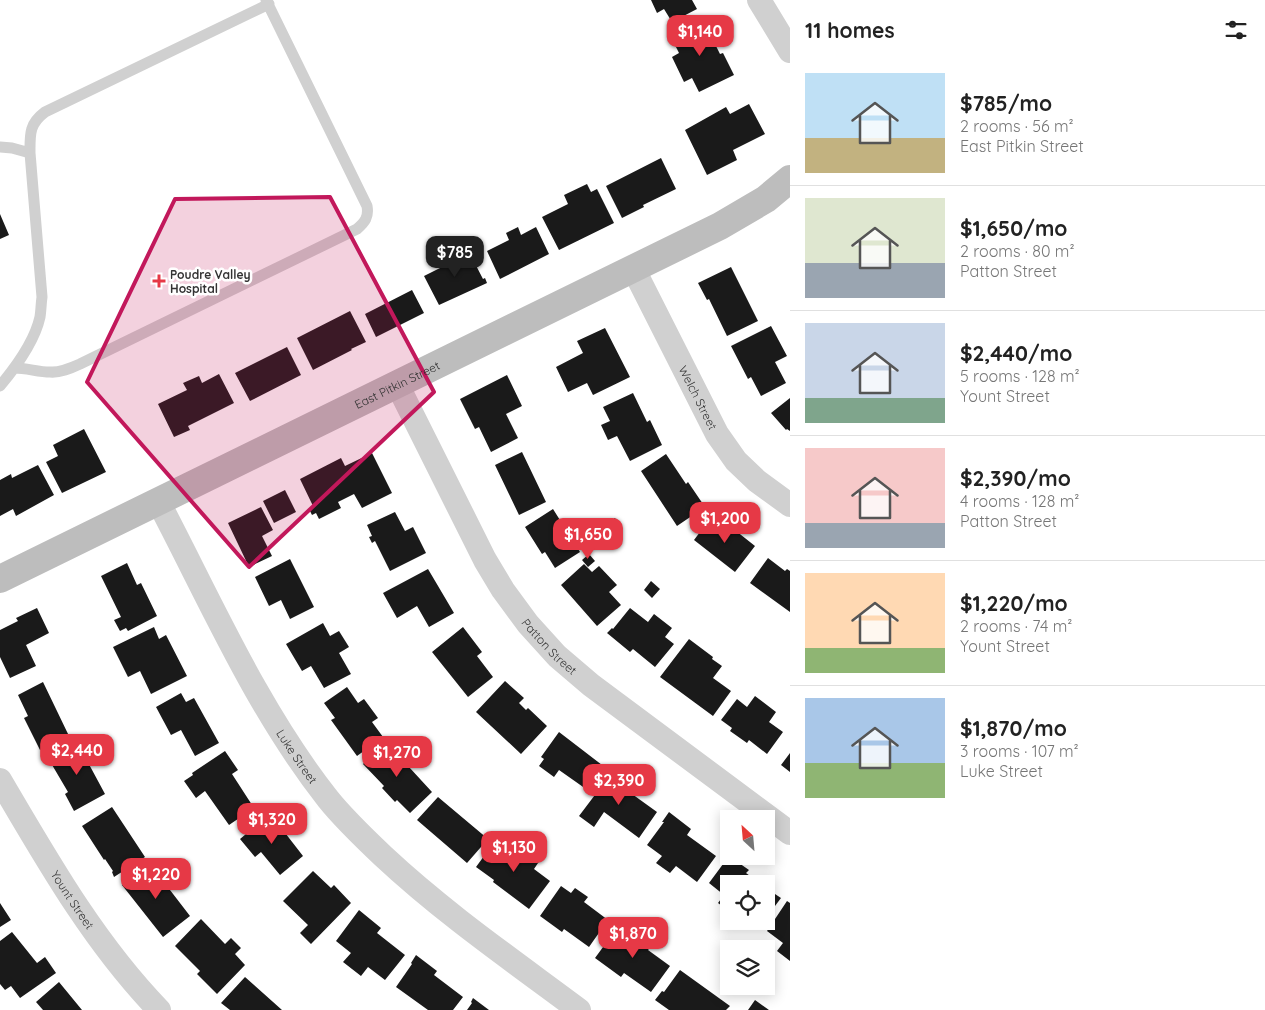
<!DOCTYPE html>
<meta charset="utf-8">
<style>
:root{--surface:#fff;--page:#f2f2f2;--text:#222;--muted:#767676;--line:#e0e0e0;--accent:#e63946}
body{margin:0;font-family:Quicksand,sans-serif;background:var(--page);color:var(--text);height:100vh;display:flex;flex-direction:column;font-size:19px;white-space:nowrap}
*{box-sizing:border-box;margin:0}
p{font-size:16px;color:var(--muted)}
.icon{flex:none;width:28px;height:28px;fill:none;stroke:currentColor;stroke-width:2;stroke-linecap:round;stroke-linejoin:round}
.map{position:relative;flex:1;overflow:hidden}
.drawer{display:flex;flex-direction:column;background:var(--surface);width:475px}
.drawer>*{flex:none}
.needle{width:32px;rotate:334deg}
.fabs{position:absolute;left:720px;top:810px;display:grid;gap:10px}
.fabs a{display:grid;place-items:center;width:55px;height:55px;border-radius:0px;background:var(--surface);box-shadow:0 2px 12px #0003;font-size:25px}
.price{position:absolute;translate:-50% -42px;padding:0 11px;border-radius:10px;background:var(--accent);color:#fff;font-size:16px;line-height:32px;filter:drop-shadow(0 1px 2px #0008)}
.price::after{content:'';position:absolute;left:50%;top:30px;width:15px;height:11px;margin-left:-8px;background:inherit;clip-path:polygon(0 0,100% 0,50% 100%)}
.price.on{background:#222;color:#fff}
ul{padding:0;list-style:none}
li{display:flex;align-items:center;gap:15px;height:125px;padding:0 15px}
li+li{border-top:1px solid var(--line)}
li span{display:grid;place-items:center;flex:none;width:140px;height:100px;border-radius:0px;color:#555}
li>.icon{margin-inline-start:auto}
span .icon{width:60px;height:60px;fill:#fffc;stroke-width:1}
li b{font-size:21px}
h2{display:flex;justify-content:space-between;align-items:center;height:60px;padding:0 15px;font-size:21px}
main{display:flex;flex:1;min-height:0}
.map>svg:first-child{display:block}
.building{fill:#1a1a1a}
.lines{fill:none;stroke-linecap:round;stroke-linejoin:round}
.lane{stroke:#d0d0d0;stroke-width:11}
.street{stroke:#d0d0d0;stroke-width:24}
.secondary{stroke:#bdbdbd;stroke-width:28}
.marked{fill:#c2185b;fill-opacity:0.2;stroke:#c2185b;stroke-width:4;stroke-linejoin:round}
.poi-dot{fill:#e63946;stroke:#fff;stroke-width:2}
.labels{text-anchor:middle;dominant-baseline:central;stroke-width:5;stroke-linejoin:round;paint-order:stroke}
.poi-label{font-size:12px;font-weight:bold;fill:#333;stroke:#fff;text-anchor:start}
.street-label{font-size:12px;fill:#333;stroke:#fff}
</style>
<main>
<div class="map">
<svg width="790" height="1010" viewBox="0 0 790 1010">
<rect width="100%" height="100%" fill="#fff"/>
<path class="building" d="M651,0H692L697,9L672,22L664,9L657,13Z
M702,18L720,54L723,53L734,75L699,92L692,78L684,82L672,57L679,53L671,37L679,33L678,29Z
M749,104L765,134L733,150L737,160L707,175L685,130L726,107L730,114Z
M661,158L676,189L643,205L644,207L622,218L606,186Z
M587,184L591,192L597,189L614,223L559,250L542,217L568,204L564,195Z
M0,214L9,235L0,239Z
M518,227L521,235L536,227L549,254L500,279L487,251L509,240L506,233Z
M468,250L483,279L485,278L487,283L439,305L424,276L450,263L448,258Z
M731,267L758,321L727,336L709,299L707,300L698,283Z
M412,290L424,313L376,337L365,314Z
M350,311L366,342L351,349L352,350L313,370L297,338Z
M771,326L787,356L775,362L786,383L761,396L751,377L748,379L731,346Z
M605,328L630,377L593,395L587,383L568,392L556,367L583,353L577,341Z
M287,347L301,375L250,401L235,373Z
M219,374L234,403L188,426L190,430L174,437L158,404L187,390L183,383L199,376L202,383Z
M507,375L522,406L506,414L518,438L491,452L479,427L475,429L460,399Z
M633,393L647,422L650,420L662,445L630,461L617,436L608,440L601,425L610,421L603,407Z
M790,398V431L787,429L786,430L771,413Z
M84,429L106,472L62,493L46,462L58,456L53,445Z
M522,452L546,502L519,515L495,465Z
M372,453L392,493L362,508L354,494L338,502L341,508L319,519L316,513L312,515L309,509L313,506L300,479L341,458L345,466Z
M666,454L686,484L688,482L705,507L677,526L641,471Z
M38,465L54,495L16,516L13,509L0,516V480L11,474L12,478Z
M285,490L296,512L274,523L263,501Z
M261,507L273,530L262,536L272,556L249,567L228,523Z
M553,509L580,552L555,568L545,552L542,554L525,527Z
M395,512L405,531L413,527L426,553L390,571L375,541L372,543L369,537L372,536L367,525Z
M712,516L729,529L731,527L755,546L735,572L694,540Z
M615,518L621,527L614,533L607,523Z
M589,554L595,561L588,567L582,560Z
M768,558L785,571L787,569L790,571V612L750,583Z
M290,559L314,607L290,619L281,600L269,606L255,577Z
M127,563L137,585L141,583L157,616L128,631L126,628L120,631L114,620L121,617L101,576Z
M584,564L592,572L599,566L617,585L609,592L621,605L597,626L561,585Z
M428,569L454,613L429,627L417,606L397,618L383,593Z
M651,581L660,589L652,598L644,590Z
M37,608L49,633L26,645L36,666L10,678L0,657V630L18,621L16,618Z
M630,608L648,622L654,614L672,628L665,637L674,644L655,667L633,649L630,652L607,633L612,628L613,629Z
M323,623L330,636L339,631L349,647L339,653L351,674L324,688L311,666L302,671L286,644Z
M154,627L159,639L166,635L187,676L151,694L140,671L128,677L113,647Z
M463,627L482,652L477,656L493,677L468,697L432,652Z
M689,639L713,657L712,659L722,666L713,678L731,691L713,716L660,677Z
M505,681L524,698L519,703L526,710L528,708L547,726L521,754L476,712Z
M43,682L69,736L40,750L24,718L28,716L18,695Z
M347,687L358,703L364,699L378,718L372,722L383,737L357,756L331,720L335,718L324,703Z
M181,693L186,702L194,698L219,743L195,756L181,730L171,735L156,707Z
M755,696L776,712L769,722L783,732L767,754L749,740L747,743L730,731L732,728L721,720L737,699L747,707Z
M559,732L602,765L586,789L559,770L554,777L539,766L544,759L541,757Z
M77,742L105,794L74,811L65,794L68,792L48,758Z
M386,742L432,792L410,813L397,800L395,802L382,788L384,786L363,764Z
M225,751L238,770L232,774L254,808L229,825L205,791L196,798L184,781L193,775L192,773Z
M790,753V772L781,765Z
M613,771L636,788L632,794L657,812L639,838L604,812L594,827L579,816Z
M438,797L488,839L467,863L417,820Z
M112,807L145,857L114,877L112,872L113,871L105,859L104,860L82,826Z
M669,812L691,829L687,835L716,856L697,882L676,866L670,873L656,863L662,856L647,845L664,822H662Z
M269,815L271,817L272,816L303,856L280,875L261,852L255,857L240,839Z
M495,841L512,853L518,844L540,860L534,869L550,881L529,909L493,882L494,880L476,867Z
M729,856L749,870L746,873L761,884H729V911L718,903L724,895L709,883Z
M150,864L190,916L163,937L122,885Z
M313,871L331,888L334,885L351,903L311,944L300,933L308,925L283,901Z
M561,886L571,893L575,888L588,897L584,902L608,920L589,947L564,929L562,932L540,916Z
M766,888L781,898L766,918Z
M787,901L790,903V961L777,951L783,943L767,931Z
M0,903L11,920L0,927Z
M359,910L381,928L377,933L405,955L385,980L368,967L361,976L343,962L351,953L336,941Z
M201,919L225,944L231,938L241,948L235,954L245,965L217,994L197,974L200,971L175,946Z
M617,928L634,940L639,933L653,944L648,950L670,966L651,992L624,973L621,977L595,958Z
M12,932L37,963L45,957L56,973L20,998L11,986L5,990L0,984V941Z
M416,955L437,971L434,975L463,997L453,1010H428L396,987L412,964L411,963Z
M680,970L730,1006L726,1010H669L655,1000L662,991L664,992Z
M245,977L282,1010H230L221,1003Z
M59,982L82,1010H43L36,1002Z
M473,998L489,1010H467L472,1003L471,1002Z
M755,1000L769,1010H748Z"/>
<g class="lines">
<path class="lane" d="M0,147L12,148L30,153
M14,368C27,368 38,372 50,372C60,373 71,368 80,364L357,229C365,222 369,217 367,206L266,0
M0,386C15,368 35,340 40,317C41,311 41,304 42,297L30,153C30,134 29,124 45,112L269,4"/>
<g class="street">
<path d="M759,0L790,51"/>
<path id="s1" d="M633,268L717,434L736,461L757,481L790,505"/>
<path id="s2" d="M397,384L485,560L503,590L528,624L557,656L591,685L790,833"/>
<path id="s3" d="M158,501C211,602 257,709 328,799C344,819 364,838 383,856C444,913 512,960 579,1010"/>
<path id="s4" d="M0,780C47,860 94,943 159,1010"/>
</g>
<path class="secondary" id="s5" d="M0,579L720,226L766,199L790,179"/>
</g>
<path class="marked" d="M330,197L434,392L249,567L87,382L175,199Z"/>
<path class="poi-dot" d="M156.5 273.5h5v5h5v5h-5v5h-5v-5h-5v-5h5z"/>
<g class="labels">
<g class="poi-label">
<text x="170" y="274">Poudre Valley<tspan x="170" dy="14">Hospital</tspan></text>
</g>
<g class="street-label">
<text stroke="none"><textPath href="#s5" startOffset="442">East Pitkin Street</textPath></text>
<text stroke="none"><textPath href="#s1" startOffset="145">Welch Street</textPath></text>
<text stroke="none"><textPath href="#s2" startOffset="305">Patton Street</textPath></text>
<text stroke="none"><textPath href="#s3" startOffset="291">Luke Street</textPath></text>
<text stroke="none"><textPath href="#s4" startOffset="140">Yount Street</textPath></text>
</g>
</g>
</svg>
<div class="fabs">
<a><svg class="needle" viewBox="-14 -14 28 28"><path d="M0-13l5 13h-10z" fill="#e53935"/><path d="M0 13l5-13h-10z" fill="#767676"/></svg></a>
<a><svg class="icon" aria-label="locate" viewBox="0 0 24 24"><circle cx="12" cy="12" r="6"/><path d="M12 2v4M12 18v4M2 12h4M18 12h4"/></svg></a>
<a><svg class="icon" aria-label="layers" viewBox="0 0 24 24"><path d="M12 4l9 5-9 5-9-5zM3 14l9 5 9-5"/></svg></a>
</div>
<b class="price" style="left:700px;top:57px">$1,140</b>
<b class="price on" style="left:455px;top:278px">$785</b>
<b class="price" style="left:725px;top:544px">$1,200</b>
<b class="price" style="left:588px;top:560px">$1,650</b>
<b class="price" style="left:77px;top:776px">$2,440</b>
<b class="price" style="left:397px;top:778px">$1,270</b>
<b class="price" style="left:619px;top:806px">$2,390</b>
<b class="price" style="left:272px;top:845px">$1,320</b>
<b class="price" style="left:514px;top:873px">$1,130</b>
<b class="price" style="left:156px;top:900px">$1,220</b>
<b class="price" style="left:633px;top:959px">$1,870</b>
</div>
<section class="drawer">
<h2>11 homes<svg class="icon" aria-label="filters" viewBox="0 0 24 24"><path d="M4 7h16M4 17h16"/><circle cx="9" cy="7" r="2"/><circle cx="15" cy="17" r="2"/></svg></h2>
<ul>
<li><span style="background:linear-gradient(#bfe0f5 65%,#c2b280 0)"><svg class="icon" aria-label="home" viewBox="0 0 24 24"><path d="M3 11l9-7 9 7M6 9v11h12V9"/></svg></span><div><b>$785/mo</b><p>2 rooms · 56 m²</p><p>East Pitkin Street</p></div></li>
<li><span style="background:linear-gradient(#dfe7d0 65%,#9aa5b1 0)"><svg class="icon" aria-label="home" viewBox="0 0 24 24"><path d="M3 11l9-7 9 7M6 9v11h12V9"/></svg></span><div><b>$1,650/mo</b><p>2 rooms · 80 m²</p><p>Patton Street</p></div></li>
<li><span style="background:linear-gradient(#c9d6e8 75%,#7fa58c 0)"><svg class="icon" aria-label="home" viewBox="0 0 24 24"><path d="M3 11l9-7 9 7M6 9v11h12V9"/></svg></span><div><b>$2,440/mo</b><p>5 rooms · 128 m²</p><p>Yount Street</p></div></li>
<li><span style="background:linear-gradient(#f6c9c9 75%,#9aa5b1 0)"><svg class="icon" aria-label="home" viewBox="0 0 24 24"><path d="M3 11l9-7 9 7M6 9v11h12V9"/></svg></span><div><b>$2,390/mo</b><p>4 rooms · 128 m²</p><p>Patton Street</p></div></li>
<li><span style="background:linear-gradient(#ffd9b3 75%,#8fb573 0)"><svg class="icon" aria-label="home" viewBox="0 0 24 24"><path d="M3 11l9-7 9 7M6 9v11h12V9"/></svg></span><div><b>$1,220/mo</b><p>2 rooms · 74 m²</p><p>Yount Street</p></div></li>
<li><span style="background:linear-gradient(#a9c7e8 65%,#8fb573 0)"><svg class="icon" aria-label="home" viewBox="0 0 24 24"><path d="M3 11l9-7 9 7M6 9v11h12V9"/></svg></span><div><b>$1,870/mo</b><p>3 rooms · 107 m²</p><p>Luke Street</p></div></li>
</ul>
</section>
</main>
